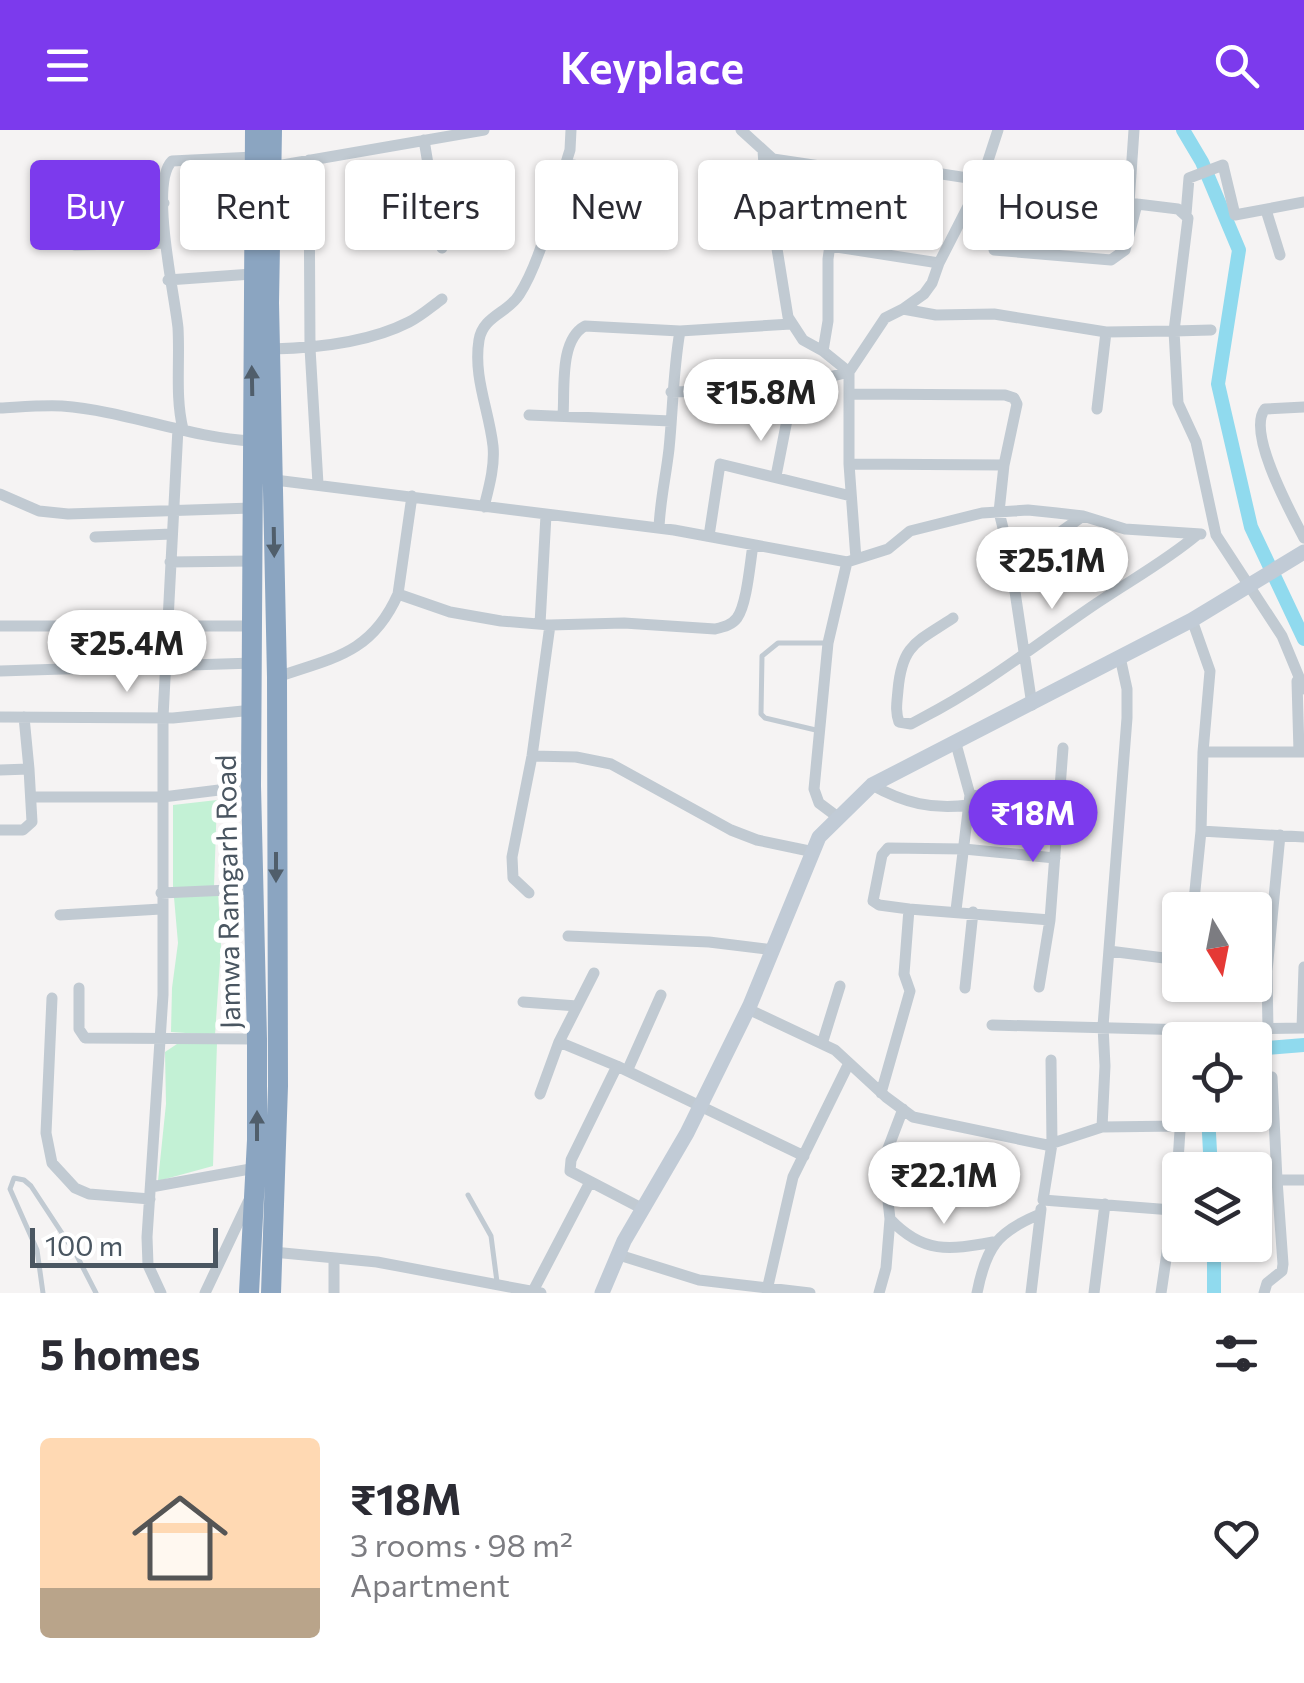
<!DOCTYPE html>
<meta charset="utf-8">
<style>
:root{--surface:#fff;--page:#f7f7f7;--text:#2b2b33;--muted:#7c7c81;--accent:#7c3aed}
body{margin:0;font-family:Commissioner,sans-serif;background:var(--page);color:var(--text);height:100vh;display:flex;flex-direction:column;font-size:38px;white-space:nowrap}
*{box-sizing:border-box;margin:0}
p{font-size:32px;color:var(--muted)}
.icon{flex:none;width:55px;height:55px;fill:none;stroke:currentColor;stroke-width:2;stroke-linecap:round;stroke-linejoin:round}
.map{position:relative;height:1163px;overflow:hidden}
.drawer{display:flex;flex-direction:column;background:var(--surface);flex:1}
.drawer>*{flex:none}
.guide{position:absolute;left:30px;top:30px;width:1245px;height:90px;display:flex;gap:20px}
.needle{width:65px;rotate:170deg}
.controls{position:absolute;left:1162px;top:762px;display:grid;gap:20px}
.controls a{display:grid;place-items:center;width:110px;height:110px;border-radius:10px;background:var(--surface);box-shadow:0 2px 8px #0004;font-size:50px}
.scale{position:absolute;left:30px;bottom:25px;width:188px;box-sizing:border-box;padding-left:10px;border:5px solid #4a5661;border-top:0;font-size:28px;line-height:35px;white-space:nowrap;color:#4a5661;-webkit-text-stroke:8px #fff;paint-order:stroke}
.price{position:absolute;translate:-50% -85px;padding:0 22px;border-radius:35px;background:#fff;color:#222;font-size:32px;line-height:65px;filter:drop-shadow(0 2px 5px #0008)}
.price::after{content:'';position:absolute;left:50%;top:60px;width:30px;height:22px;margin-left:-15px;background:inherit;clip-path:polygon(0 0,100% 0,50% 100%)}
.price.on{background:var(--accent);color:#fff}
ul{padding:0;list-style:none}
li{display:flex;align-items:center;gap:30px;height:250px;padding:0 40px}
li span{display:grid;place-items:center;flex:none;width:280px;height:200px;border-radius:10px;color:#555}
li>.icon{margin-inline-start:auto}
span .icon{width:120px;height:120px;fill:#fffc;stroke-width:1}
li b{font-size:42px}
h2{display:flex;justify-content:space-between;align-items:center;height:120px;padding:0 40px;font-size:42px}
.tag{padding:0 35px;border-radius:10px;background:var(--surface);box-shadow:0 2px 8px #0004;font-size:35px;line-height:90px}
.tag.on{background:var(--accent);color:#fff}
header{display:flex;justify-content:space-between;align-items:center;height:130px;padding:0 40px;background:var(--accent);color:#fff;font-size:45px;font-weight:600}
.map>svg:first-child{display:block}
.green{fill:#c3f1d5}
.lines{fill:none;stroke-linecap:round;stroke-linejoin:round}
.canal{stroke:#90daee;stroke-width:14}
.lane{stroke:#c1cad2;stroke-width:5}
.street{stroke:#c1cad2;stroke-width:11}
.secondary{stroke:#c1cbd6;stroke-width:15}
.highway{stroke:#8ba5c1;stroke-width:20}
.oneway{fill:#505e6b}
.labels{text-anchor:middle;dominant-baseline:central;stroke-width:10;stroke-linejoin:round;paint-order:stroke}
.street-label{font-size:28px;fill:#4a5661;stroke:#fff}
</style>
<header><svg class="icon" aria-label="menu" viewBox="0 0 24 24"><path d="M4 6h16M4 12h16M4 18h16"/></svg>Keyplace<svg class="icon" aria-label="search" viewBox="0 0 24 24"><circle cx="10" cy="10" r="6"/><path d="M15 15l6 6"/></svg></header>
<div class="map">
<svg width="1304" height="1163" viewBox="0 0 1304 1163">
<rect width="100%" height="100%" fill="#f5f3f3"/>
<path class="green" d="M217,670L214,757L218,762L221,816L215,905L171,902L172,858L178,813L173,756V675Z
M217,913L213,1036L158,1051L166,974L165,922L177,914Z"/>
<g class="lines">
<path class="canal" d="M1183,0L1202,32L1239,120L1218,254L1251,397L1304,509
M1255,919L1304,915
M1208,985L1211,1040
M1214,1115V1163"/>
<path class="lane" d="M820,601L765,588L761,584L762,526L778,513H825
M468,1065L491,1106L497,1152
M43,1163L37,1120L10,1059L14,1048L24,1050L31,1056L77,1126L96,1163"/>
<path class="street" d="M741,0L773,29L867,43L929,42L1137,74L1125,120L1111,130L994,120
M424,10L442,118
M763,20L767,83L774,100L788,187L803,210L823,221L849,242L885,188L903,179L936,185L994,184L1106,202L1174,201L1188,88L1178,79L1137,74
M309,30L310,218L318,354
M566,34L625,43
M271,37L484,0
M1129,73L1134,0
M67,77L164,73
M1266,80L1280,125
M1186,84L1189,48L1223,35L1235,85L1304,72
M75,115L165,113
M830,116L939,133
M168,150L252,144
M903,179L924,164L932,153L939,133L982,49L998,0
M1211,200L1174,201L1178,273L1196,312L1216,405L1282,506L1304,559
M680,201L791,194
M272,219C317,218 368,213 409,192C421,186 431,177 442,169
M823,221L828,191V129L841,38
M671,262L748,260L809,252L849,242V334L856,429
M851,264L1005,265L1014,268L1017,274L1004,335L999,382L1009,422L1032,575
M1304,277L1265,279C1246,302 1291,383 1304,408
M0,278C20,277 42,275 62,276C127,281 189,308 253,311
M1097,279L1106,202
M529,285L671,291
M563,286C565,259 559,210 585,196L680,201C673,241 673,279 669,319C666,346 660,371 659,398
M183,299C175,267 180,232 178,198C175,166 149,53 172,31L254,27
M849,334L1004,335
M776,346L787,290
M267,349L674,400L847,432L828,513L814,659L819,673L839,688
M0,364L39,381L68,384L252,378
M412,366L398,464L450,482L501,491L550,495L624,493L715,499C723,497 732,495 737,488C747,474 750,433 753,415
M484,377C489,357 495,336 493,316C489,280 473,247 479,210C483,186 508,183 519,165C543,128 556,63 570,20L571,0
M709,406L720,334L851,366
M95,407L172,404
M170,432L251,431
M847,432L888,419L910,401L982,383L1028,380L1057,383L1083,386L1125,399L1201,404
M1011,437L1083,386
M953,488C917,512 902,514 898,560C897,572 895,581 899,592L911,594L924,587C986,555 1039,512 1097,473C1131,450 1166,431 1198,404
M1192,490L1210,541L1203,622
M540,494L546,385
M0,496H254
M1120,527L1127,559V588L1103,896L1105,936L1102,997L1180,996
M0,541L254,533
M277,547C334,528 372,523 398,464
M1297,551L1299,622
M0,587L173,588L253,580
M24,587L29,639
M956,614L970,665L1061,674
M532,626L576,627L611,634L731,700L757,710L814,722
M0,640L29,639L32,692L23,700H0
M872,655C904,673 933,680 969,675
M31,667H163L251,656
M1201,701L1203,622H1304
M161,763L252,759
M529,763L513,748L512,727L532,626L550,495
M909,779L879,775L873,771L882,725L888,718L964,719L1055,728
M956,780L970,665
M1193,780L1201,701L1304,707
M60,785L161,779
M568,806L709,812L774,820
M1109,821L1180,830
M1255,839L1267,841L1280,705
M1267,841L1268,900
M1039,857L1050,790L1063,618
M79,858V899L85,908L257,909
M965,858L973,782
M52,868L46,1003L52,1033L75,1058L89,1064L150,1069
M523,872L577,876
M748,879L835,920L886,967L913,987L1047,1015L1102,997
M992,895L1191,900
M1302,898L1304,837
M1188,910L1191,900L1304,898
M559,912L617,936
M822,914L840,856
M1051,930L1052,1014L1043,1070L1172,1080
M628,939L661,865
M1272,947L1277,1050H1304
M881,963L910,861L904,844L909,779L1050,790
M540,964L559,912L594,843
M151,1057L256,1038
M643,1079L570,1041L571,1030L617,936L804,1026
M890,1089C923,1124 949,1120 993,1112
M273,1122L377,1132L541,1163
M619,1125L699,1150L810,1163
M334,1128V1163
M767,1160L793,1047L849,933
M533,1161L590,1052
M161,1163L148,1135L147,1107L163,865V587L178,298
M205,1163L248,1072
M879,1163L886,1138L890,1089L885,1044L887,1021L903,979
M977,1163C986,1117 997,1102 1040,1084
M1031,1163L1041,1079
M1094,1163L1105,1074
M1161,1163L1176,1062L1181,985
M1264,1163L1267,1153L1282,1141L1283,1134L1277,1050"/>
<path class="secondary" d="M602,1163L624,1111L687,1003L750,875L819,707L872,655L1192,490L1304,422"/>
<path class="highway" d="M249,1163L257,1010V909L251,656L255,0
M271,1163L278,956L277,547L269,173L272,0"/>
</g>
<defs><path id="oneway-solid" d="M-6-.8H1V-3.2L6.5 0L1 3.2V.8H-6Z" transform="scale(2.5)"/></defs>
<g class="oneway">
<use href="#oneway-solid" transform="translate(252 251) rotate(-91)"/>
<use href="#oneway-solid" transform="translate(274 412) rotate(89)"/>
<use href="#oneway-solid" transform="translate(276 737) rotate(90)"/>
<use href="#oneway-solid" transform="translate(257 996) rotate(-90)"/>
</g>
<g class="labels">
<g class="street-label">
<text transform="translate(227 762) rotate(-91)">Jamwa Ramgarh Road</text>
</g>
</g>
</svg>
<div class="controls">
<a><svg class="needle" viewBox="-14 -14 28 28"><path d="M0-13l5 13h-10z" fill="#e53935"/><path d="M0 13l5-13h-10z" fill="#7c7c81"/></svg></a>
<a><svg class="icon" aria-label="locate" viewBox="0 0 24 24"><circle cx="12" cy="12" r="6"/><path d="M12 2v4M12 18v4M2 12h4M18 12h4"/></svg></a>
<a><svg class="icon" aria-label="layers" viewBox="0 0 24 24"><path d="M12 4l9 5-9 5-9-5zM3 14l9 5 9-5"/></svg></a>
</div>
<div class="scale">100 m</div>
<b class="price" style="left:761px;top:314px">₹15.8M</b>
<b class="price" style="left:1052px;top:482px">₹25.1M</b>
<b class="price" style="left:127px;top:565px">₹25.4M</b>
<b class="price on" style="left:1033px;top:735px">₹18M</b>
<b class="price" style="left:944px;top:1097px">₹22.1M</b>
<div class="guide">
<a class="tag on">Buy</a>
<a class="tag">Rent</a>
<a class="tag">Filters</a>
<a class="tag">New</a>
<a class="tag">Apartment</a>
<a class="tag">House</a>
</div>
</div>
<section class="drawer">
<h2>5 homes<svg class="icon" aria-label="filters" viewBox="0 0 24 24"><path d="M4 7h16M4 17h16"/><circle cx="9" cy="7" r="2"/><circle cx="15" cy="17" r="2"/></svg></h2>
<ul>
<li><span style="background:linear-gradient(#ffd9b3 75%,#b9a48a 0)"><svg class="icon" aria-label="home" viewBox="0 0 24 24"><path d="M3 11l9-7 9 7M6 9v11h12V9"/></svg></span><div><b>₹18M</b><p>3 rooms · 98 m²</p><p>Apartment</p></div><svg class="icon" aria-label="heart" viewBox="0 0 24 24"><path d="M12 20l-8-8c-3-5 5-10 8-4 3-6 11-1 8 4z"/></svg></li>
</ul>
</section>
